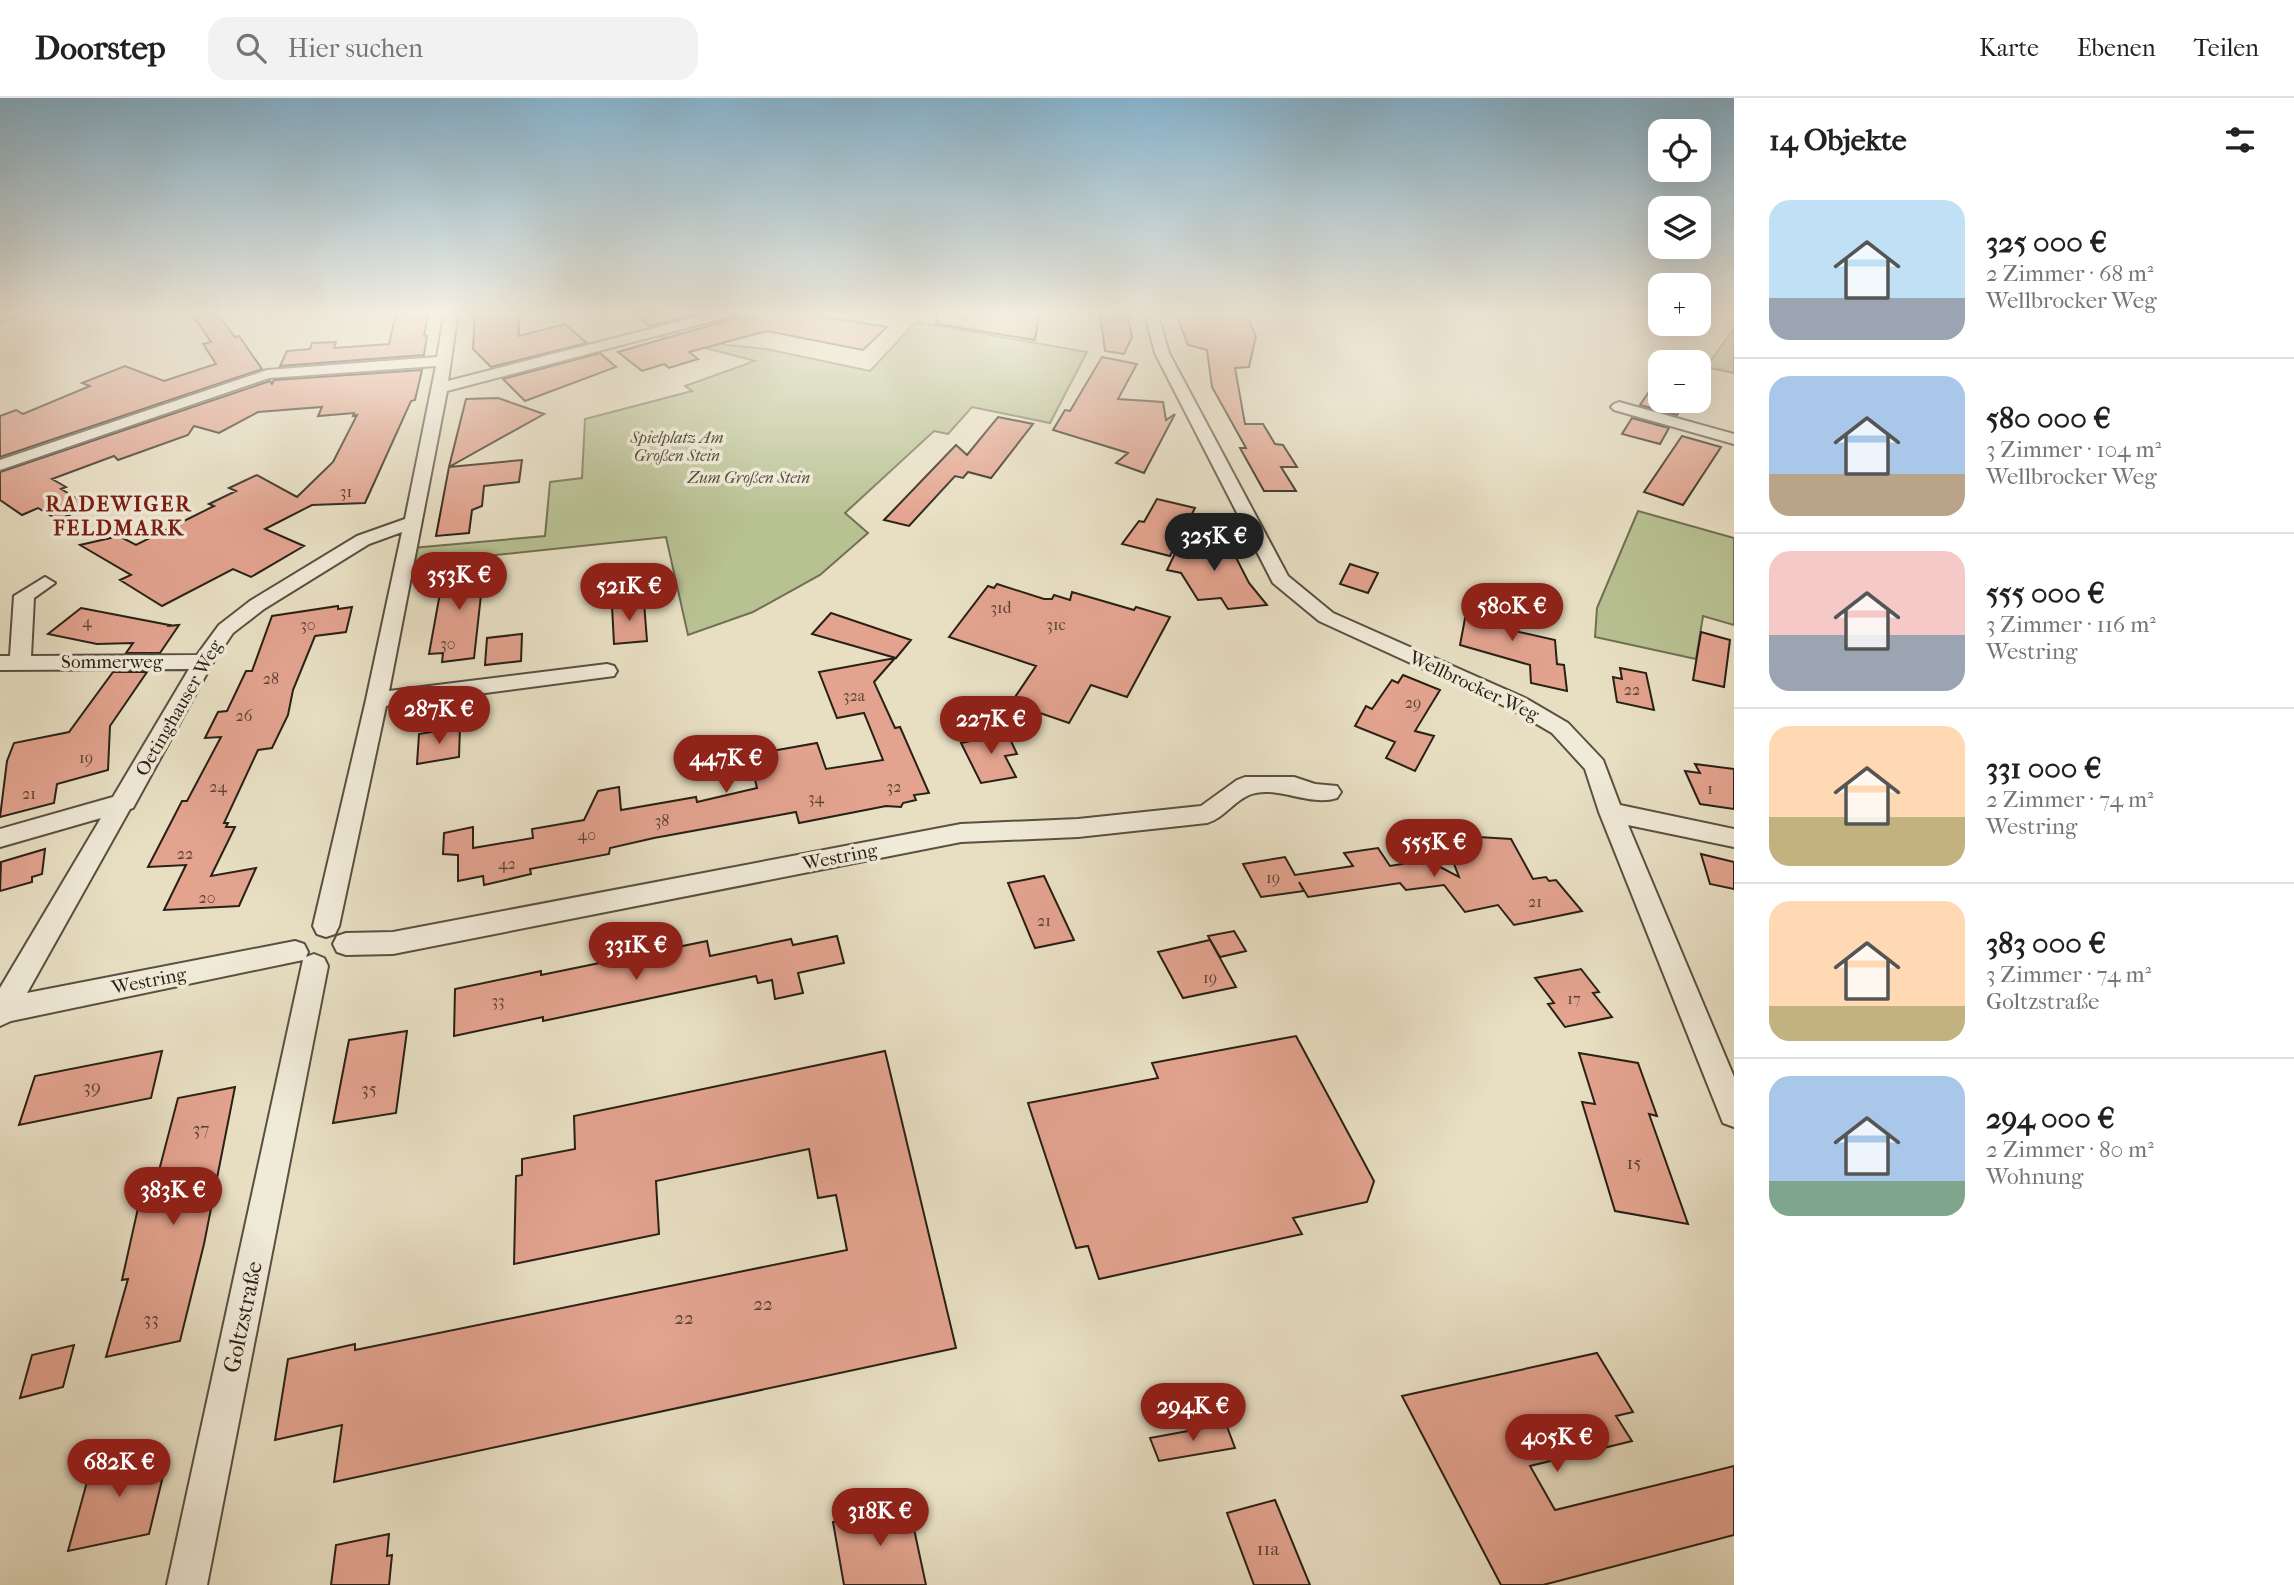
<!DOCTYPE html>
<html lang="de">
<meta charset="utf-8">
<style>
:root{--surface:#fff;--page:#f2f2f2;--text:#202124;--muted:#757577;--line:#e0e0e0;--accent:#8f2418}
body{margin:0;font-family:"IM FELL French Canon",serif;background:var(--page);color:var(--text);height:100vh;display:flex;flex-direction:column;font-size:26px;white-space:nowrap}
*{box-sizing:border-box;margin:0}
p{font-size:23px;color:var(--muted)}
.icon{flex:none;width:38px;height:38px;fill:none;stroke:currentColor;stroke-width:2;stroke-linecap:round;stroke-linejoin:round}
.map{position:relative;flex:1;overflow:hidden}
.panel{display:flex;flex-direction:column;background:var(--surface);width:560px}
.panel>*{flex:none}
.fabs{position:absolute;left:1648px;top:21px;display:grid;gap:14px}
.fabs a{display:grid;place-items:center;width:63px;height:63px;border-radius:14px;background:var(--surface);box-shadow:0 7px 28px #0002;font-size:35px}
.price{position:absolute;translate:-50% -60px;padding:0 16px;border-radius:24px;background:var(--accent);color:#fff;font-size:23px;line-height:46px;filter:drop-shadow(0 2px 4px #0008)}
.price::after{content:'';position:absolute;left:50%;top:42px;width:21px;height:16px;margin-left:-10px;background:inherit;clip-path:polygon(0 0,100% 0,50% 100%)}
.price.on{background:#222;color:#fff}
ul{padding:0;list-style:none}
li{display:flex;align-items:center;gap:21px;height:175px;padding:0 35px}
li+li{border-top:2px solid var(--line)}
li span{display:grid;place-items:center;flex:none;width:196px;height:140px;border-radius:21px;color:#555}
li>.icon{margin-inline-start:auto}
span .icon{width:84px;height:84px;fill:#fffc;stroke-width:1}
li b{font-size:30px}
h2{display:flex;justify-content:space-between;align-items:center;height:84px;padding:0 35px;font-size:30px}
header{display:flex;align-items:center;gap:42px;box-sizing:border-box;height:98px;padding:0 35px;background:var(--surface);border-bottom:2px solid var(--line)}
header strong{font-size:33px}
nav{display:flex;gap:38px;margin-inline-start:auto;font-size:24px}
.search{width:490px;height:63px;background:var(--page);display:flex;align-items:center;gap:18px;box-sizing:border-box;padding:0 24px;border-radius:21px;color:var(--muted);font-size:26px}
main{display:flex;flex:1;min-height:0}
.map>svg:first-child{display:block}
.green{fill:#b8c192;stroke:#707054;stroke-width:2}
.building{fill:#e3a38f;stroke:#292016;stroke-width:2}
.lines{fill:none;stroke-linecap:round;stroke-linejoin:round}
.minor-casing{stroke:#595041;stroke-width:4}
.minor{fill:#f0ead8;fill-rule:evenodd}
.labels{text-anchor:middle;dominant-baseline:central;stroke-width:7;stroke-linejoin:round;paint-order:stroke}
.far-park-label{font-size:16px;font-style:italic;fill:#54503b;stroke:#f0ead8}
.number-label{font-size:16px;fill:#584134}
.street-label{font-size:19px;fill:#292016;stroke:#f0ead8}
.near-number-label{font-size:19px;fill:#584134}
.far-district-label{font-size:21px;font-weight:bold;letter-spacing:2px;fill:#7a1f14;stroke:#f0ead8}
.near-street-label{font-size:23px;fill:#292016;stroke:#f0ead8}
</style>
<header>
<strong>Doorstep</strong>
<div class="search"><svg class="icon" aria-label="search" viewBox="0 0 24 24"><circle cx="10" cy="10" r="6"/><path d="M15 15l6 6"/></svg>Hier suchen</div>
<nav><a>Karte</a><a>Ebenen</a><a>Teilen</a></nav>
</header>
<main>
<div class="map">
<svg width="1734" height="1487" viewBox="0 0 1734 1487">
<rect width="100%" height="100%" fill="#e8dfc3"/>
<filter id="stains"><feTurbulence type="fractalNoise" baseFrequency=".00286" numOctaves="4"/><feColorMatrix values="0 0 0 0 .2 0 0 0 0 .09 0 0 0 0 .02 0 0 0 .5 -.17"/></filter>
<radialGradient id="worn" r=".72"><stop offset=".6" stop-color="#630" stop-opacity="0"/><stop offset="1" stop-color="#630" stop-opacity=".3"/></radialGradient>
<path class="green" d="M916,224L1087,254L1050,325L972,309L948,336L934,333L845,415L868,435L820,477L753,514L688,537L666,439L410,466L412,450L545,438L550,384L582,380L585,321L692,293L685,288L755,263L660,238L676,234L727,247L766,251L870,273Z
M1734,231V275L1706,269Z
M1638,413L1734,440V527L1703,518L1696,561L1595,539L1597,510Z"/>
<path class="building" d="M190,213H215L235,239L239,238L262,271L0,359V318L16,312L23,316L90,288L82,285L125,268L164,283L216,266L203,246L211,244Z
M429,213L424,238H427L424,257L280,268L287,253L310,251L312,245L336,244L334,250L389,246L396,215Z
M518,213L519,238L565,226L587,245L491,269L473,251L475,215Z
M630,213H711L650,228Z
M744,213H814V215L827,217L825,219L887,229L863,252L767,233L689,254L698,261L669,270L664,266L642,273L618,254L740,219Z
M937,213H1040L1035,242L936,226Z
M1103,213H1127L1132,239L1124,256L1105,253L1100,215Z
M1175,213H1244L1256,238L1249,269L1235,270L1245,326H1263L1275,346L1283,347L1297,369H1281L1296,393H1264L1240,350H1246L1212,289L1207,252L1188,247Z
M600,255L616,269L525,303L503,281Z
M1102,259L1137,266L1118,301L1163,304L1166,322L1175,316L1144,375L1116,365L1128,355L1053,332L1065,312L1070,313Z
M422,272L415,302L411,303L365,405L312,407L265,431L304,448L251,479L233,471L162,508L120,482L131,477L80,447L119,438L136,447L214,408L209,406L236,393L229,390L257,377L297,399L333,364L357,317L353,318L354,315L318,318L322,309L258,314L219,335L194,328L188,337L118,362L114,358L52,381L66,389L61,391L90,408L58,422L38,410L22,417L0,402V374L270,283L272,286L274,282Z
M1661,276V303H1685L1677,317L1640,307Z
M498,300L544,316L449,369L522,362L519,384L484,388L482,408L472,412L469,435L436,438L449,369L466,301Z
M998,319L1033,326L991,380L968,374L963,380L955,378L909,428L884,422L956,347L967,357Z
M1632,320L1669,330L1660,346L1622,336Z
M1682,338L1721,349L1683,407L1644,394Z
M1157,401L1195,410L1170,458L1122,446L1139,423L1144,424Z
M1182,441L1227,442L1249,485L1267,507L1228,511L1221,500L1198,502L1181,475L1167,472Z
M485,461L474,560L442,564L443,555L429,556L440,495L445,494L450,464Z
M1350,466L1378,475L1368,495L1340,486Z
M997,486L1044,501H1052L1054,497L1070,502L1072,494L1134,512L1136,509L1170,519L1127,599L1091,587L1069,625L1011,605L1036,568L949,539L988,488L994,490Z
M1469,499L1509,509L1506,531L1555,542L1557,566L1564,567L1567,593L1531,585L1530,567L1460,547Z
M644,504L647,543L614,546L612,508Z
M338,508V511L352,509L346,534L315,538L293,592L288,617L272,650L258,652L224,725H228L226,729H235L211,778L256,770L239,808L164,812L186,767L148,769L182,703H187L221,639L205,640L218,614L227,613L246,573H252L272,518Z
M81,510L169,527L167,528L179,527L160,555H126L133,545L97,546L48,536Z
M831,515L911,542L896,560L812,536Z
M1701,534L1730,542L1724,589L1693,582Z
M522,536L521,563L485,567L487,540Z
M895,560L874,584L895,630L900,629L929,695L914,697L916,702L903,705L901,709L886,708L799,725L796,714L654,740L610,750L609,756L530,771L531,776L484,787L483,778L458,783V757L443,756L444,735L473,729V750L533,740L532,731L584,722L598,693L619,689L621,712L696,699L697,704L757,690L749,657L817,645L826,671L883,662L864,615L837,620L819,574Z
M1620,570L1646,575L1654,612L1617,604L1613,579L1622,581Z
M113,574H147L110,628L108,672L57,686L54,705L0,719L7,663L14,645L69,634Z
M1403,577L1440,592L1415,633L1434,638L1415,673L1386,660L1395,644L1355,628L1366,608L1372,611L1392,582L1398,585Z
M460,629L459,659L417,666L419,636Z
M1005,630L1017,656L1005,658L1016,679L981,685L961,645L980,641Z
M1695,666L1734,671V711L1700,706L1685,673L1700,675Z
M1445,737L1511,741L1533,781L1546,779L1549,783L1556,782L1582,813L1514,827L1498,807L1465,814L1444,787L1406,792L1400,785L1308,799L1299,784L1304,793L1261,799L1243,766L1285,759L1295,777L1353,768L1344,755L1378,750L1390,768L1425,762L1423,760L1459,779L1451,758L1460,757Z
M45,751L42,776L32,779V784L0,793L1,764Z
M1701,756L1734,764V791L1710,786Z
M1044,778L1074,842L1035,850L1008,785Z
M1234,833L1246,853L1220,859L1208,838Z
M837,838L844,865L798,875L803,895L775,901L772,882L758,885L756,878L543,923V919L454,938L455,891L541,873V877L707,843L710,858L791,841L793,847Z
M1210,842L1236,889L1183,900L1158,854Z
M1581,871L1599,894L1593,895L1612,919L1565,929L1548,906L1554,905L1535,880Z
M407,933L396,1015L333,1025L349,942Z
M1296,938L1374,1083L1367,1104L1293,1120L1302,1136L1099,1181L1088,1148L1076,1150L1028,1005L1158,980L1152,965Z
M162,953L151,1000L19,1027L35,978Z
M885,953L956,1250L334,1384L342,1327L275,1342L288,1261L355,1246V1252L847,1152L836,1097L818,1100L809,1051L656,1083L659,1136L514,1166L516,1078L522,1077V1061L575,1051L574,1018Z
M1579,955L1638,965L1657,1018L1649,1016L1688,1126L1615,1113L1582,1004L1595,1006Z
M235,989L204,1146L180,1243L106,1259L128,1181L122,1182L138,1110L150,1107L178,1000Z
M74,1247L63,1289L20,1300L32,1257Z
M1597,1255L1633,1314L1616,1318L1632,1343L1530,1368L1555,1412L1734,1368V1437L1543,1487H1501L1402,1298Z
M1226,1326L1235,1350L1159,1363L1150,1340Z
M147,1347L143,1362L168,1357L149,1436L68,1453L90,1373L105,1370L108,1355Z
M1275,1402L1310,1487H1254L1227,1415Z
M908,1403L926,1487H844L833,1424Z
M389,1436L387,1458L392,1457L389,1487H331L336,1447Z"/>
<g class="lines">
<g class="minor-casing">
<path id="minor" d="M24,213L22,216L0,222V214Z
M445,213H458L448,283L720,213H741L739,216L447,293L389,593L607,566L614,568L617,573L614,578L386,608L339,828L335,836L326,839L317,836L313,828L366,602L402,434L369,446L264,511L233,535L212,566L133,710L130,711L27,895L295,843L304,846L308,854L306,859L314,856L324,860L328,868L207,1487H167L303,862L11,923L0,928V890L101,720L0,749V731L113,699L189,571L0,572V558H10L14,498L45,479L55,485L34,500L31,558L197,557L219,527L250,503L357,438L405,421L436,268L269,280L0,372V362L267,272L437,259Z
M1144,213H1157L1169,255L1288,478L1333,515L1527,601L1568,625L1603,662L1620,707L1734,731V749L1628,727L1734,979V1029L1723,1025L1719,1015L1599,714L1585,671L1552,635L1511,611L1319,523L1273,485L1155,255Z
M1619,304L1734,336V346L1614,312L1611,309L1614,306Z
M1245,679H1294L1315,686L1337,688L1341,694L1337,700C1308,709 1275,686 1249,697C1233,704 1224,720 1207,725L1078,739L961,744L393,856L346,857L337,854L333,846L337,838L346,835L393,834L961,726L1078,721L1201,708L1237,682Z"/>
</g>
<use href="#minor" class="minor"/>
</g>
<linearGradient id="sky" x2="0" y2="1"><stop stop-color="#87b7d4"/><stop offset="0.51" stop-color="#f5f1e4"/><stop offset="1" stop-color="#f5f1e4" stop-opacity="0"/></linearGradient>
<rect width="1734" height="421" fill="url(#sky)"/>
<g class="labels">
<g class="far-park-label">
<text x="677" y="339">Spielplatz Am<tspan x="677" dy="18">Großen Stein</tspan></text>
<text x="749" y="379">Zum Großen Stein</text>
</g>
<g class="number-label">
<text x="346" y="393">31</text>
<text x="1001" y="509">31d</text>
<text x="87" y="523">4</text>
<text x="308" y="526">30</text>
<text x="1056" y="526">31c</text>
<text x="448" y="545">30</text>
<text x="271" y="580">28</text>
<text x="1632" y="591">22</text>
<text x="854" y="597">32a</text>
<text x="1413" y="604">29</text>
<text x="244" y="617">26</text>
<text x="86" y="659">19</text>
<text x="218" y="688">24</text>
<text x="894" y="688">32</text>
<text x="1710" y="690">1</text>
<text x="29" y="695">21</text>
<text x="816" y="699">34</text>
<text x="662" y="722">38</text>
<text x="587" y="736">40</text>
<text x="185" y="755">22</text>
<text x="507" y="765">42</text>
<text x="1273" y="779">19</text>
<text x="207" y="799">20</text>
<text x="1535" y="803">21</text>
<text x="1044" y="822">21</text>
<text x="1210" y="879">19</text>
<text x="1574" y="900">17</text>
<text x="498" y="902">33</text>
</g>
<g class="street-label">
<text x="112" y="564">Sommerweg</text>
<text transform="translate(1474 588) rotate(25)">Wellbrocker Weg</text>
<text transform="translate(179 610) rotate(-60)">Oetinghauser Weg</text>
<text transform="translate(840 759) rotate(-11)">Westring</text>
<text transform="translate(149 883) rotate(-11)">Westring</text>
</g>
<g class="near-number-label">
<text x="92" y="989">39</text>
<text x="369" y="991">35</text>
<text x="201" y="1031">37</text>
<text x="1634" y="1065">15</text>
<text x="763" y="1206">22</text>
<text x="684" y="1220">22</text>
<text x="151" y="1221">33</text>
<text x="1268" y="1451">11a</text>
</g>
<g class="far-district-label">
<text x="119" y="406">RADEWIGER<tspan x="119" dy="24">FELDMARK</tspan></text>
</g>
<g class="near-street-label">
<text transform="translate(243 1219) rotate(-78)">Goltzstraße</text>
</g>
</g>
<rect width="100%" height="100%" filter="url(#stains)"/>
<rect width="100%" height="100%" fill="url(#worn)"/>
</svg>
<div class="fabs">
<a><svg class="icon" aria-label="locate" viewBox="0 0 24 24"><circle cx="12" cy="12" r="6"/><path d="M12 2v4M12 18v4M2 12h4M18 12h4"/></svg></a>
<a><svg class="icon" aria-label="layers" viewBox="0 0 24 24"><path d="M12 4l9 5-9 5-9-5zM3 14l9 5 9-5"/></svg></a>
<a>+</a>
<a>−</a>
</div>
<b class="price on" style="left:1214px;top:475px">325K €</b>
<b class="price" style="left:459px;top:514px">353K €</b>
<b class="price" style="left:629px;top:525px">521K €</b>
<b class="price" style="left:1512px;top:545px">580K €</b>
<b class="price" style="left:439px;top:648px">287K €</b>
<b class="price" style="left:991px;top:658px">227K €</b>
<b class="price" style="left:726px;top:697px">447K €</b>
<b class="price" style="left:1434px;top:781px">555K €</b>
<b class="price" style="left:636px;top:884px">331K €</b>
<b class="price" style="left:173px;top:1129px">383K €</b>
<b class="price" style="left:1193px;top:1345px">294K €</b>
<b class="price" style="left:1557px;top:1376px">405K €</b>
<b class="price" style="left:119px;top:1401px">682K €</b>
<b class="price" style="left:880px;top:1450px">318K €</b>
</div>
<section class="panel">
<h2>14 Objekte<svg class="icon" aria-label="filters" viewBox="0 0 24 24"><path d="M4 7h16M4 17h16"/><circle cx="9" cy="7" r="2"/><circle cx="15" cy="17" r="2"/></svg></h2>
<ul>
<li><span style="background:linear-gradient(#bfe0f5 70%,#9aa5b1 0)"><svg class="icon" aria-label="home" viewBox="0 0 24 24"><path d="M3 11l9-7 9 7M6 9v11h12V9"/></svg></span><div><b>325 000 €</b><p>2 Zimmer · 68 m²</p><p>Wellbrocker Weg</p></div></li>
<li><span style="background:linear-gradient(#a9c7e8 70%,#b9a48a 0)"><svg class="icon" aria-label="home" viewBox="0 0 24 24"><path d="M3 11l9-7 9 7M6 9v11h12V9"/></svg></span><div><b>580 000 €</b><p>3 Zimmer · 104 m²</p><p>Wellbrocker Weg</p></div></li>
<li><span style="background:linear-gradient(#f6c9c9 60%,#9aa5b1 0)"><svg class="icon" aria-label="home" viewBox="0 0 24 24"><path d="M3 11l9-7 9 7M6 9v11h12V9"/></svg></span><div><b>555 000 €</b><p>3 Zimmer · 116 m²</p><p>Westring</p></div></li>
<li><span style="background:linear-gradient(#ffd9b3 65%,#c2b280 0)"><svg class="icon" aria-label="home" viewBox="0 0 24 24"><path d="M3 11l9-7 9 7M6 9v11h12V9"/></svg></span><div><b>331 000 €</b><p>2 Zimmer · 74 m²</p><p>Westring</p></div></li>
<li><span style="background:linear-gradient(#ffd9b3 75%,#c2b280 0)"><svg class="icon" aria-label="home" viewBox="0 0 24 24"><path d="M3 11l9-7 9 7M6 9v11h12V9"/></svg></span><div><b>383 000 €</b><p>3 Zimmer · 74 m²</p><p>Goltzstraße</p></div></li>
<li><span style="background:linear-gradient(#a9c7e8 75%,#7fa58c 0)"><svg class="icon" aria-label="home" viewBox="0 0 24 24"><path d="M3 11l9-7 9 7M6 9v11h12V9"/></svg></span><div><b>294 000 €</b><p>2 Zimmer · 80 m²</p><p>Wohnung</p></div></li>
</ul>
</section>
</main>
